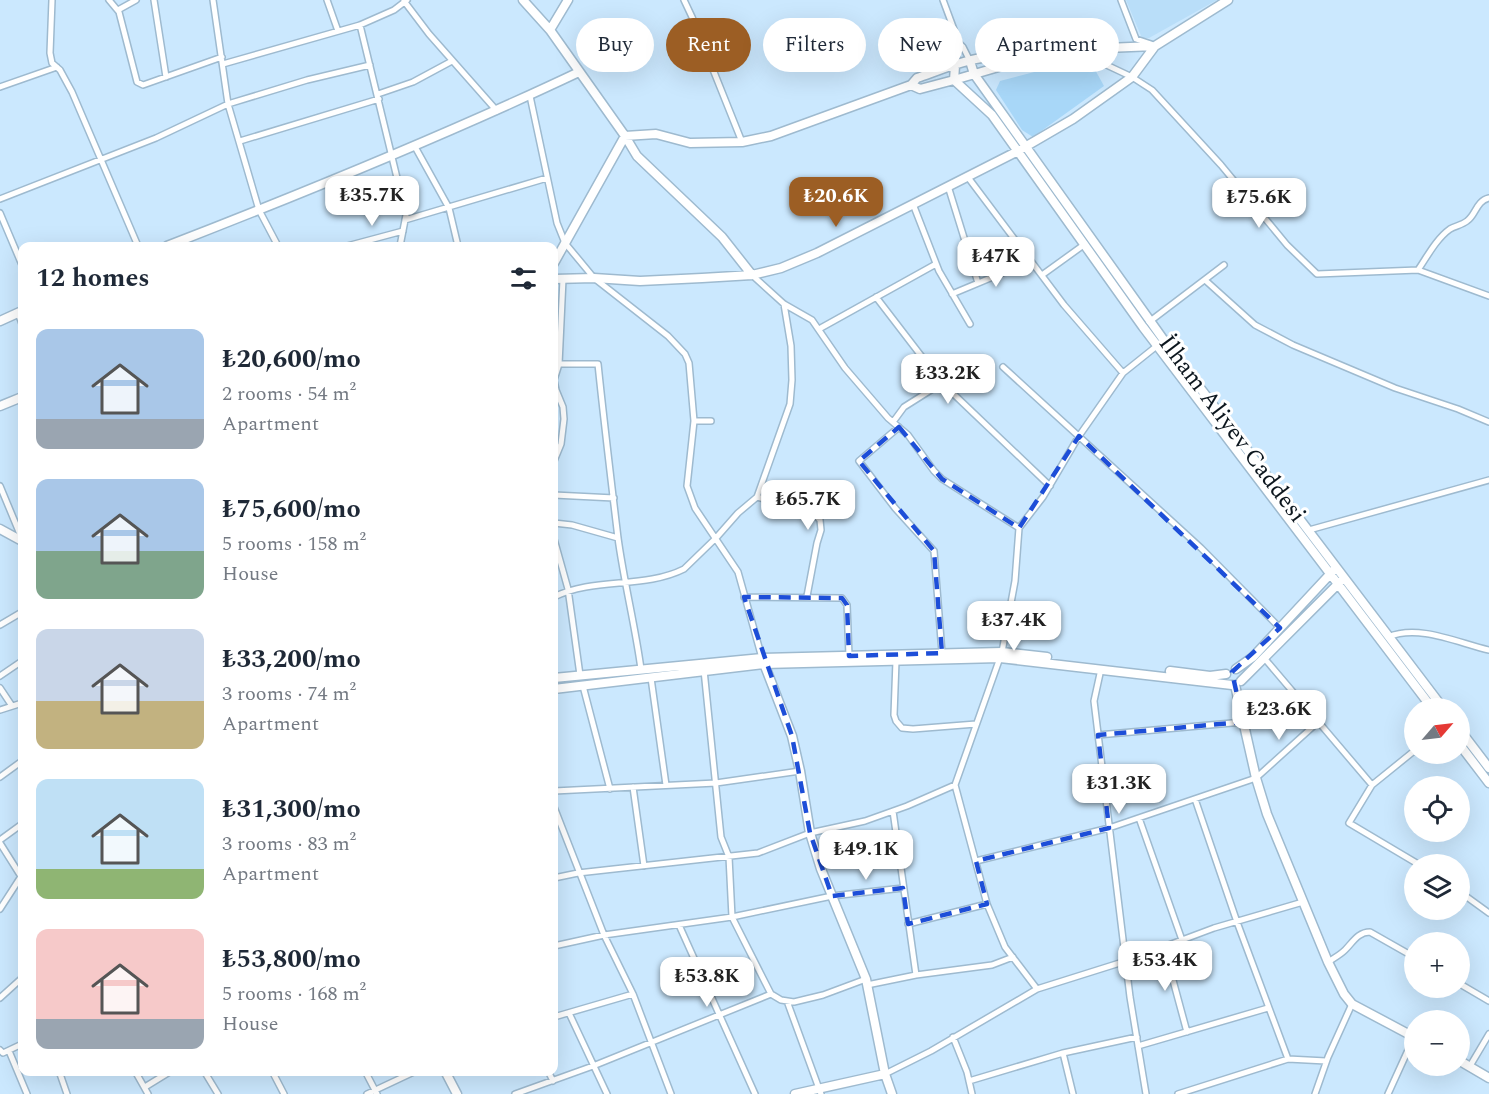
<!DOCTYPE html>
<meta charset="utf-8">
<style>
:root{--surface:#fff;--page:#f6f6f7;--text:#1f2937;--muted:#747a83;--accent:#9c5e24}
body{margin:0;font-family:Spectral,serif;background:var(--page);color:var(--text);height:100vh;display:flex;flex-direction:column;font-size:22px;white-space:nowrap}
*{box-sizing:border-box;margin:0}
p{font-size:20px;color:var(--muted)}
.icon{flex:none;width:33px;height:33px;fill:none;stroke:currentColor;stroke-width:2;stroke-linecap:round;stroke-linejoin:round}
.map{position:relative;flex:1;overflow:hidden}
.panel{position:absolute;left:18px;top:242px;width:540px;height:834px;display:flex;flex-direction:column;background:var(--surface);border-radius:12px;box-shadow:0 6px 24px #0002}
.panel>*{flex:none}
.guide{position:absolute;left:576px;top:18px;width:570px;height:54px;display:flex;gap:12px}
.needle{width:39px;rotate:62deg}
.controls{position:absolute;left:1404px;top:698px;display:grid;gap:12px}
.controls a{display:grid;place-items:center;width:66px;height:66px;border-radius:50%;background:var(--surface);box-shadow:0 6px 24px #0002;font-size:30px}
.price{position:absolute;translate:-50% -51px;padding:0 14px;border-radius:12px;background:#fff;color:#222;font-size:20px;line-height:39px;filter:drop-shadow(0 2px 3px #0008)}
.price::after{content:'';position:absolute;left:50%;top:36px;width:18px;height:14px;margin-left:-9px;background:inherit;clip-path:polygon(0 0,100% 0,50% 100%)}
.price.current{background:var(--accent);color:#fff}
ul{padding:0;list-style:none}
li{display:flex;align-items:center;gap:18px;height:150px;padding:0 18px}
li span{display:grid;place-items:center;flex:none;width:168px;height:120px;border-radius:12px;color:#555}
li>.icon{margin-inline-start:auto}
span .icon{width:72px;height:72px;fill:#fffc;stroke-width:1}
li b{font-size:26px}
h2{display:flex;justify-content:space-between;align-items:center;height:72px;padding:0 18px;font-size:26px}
.tag{padding:0 21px;border-radius:27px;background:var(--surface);box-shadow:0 6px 24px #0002;font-size:21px;line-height:54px}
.tag.current{background:var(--accent);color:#fff}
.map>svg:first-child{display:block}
.built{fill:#b9def9}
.green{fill:#a8d7f8}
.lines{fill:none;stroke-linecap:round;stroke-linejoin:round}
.street-casing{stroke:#9ebacf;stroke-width:8}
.secondary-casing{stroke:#9ebacf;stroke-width:11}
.street{stroke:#fff;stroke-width:5}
.secondary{stroke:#fff;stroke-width:8}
.marked{fill:none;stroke:#1d4ed8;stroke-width:4.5;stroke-dasharray:12 8;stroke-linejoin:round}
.labels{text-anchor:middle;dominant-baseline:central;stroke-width:6;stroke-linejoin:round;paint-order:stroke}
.street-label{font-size:24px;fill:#0c161e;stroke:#fff}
</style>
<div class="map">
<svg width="1489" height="1094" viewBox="0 0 1489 1094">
<rect width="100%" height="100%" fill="#cbe8fe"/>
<path class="built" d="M1126,0H1217L1149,38H1142Z"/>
<path class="green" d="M1069,63L1093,66L1104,86L1033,137L1022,130L996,90L1000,81Z"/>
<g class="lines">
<g class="street-casing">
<path id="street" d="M52,0L50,53L52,63L60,70L72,92L138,246
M109,0L119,12L137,82L143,85L222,57
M154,0L166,77
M213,0L228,104L259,210L278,246
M327,0L338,31
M684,0L692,17L742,142
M943,0L959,43L963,47L970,61
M1121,0L1136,39L1151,44
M404,1L429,34L497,111
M118,10L136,0
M360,25L406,215L400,246
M1083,50L1098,61L1132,77L1152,90L1221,165L1287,245L1317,274L1418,270L1489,296
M223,64L360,25L394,10L407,0
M955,65L959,43
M0,87L57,67
M378,94L413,82L452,61
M530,96L557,223L565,243L594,278L668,336L685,354L689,363L694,421L687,486L695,508L738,572L762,658
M240,141L379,99
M414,145L449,208L458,246
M967,176L1064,305L1123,373
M948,186L978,283
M0,199L156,138L228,104L307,80L370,65
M913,204L939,271L970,324
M0,213L22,265
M405,220L547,178
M347,246L403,231
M1418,270C1427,257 1436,239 1450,229C1455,226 1462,225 1467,221C1476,215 1476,201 1489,198
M752,275L784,304L812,320L845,368L888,418L908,435L934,471L942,479L1019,528
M1042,275L1085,244
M1205,280L1255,325L1293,345L1395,388L1458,409L1489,422
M952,294L1031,261
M876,297L942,383L1050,486
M18,313L22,324
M1149,322L1224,265
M819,329L936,264
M554,367L559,364H598C604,422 611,480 618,538C624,582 635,625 641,669
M1003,367L1201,548L1280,628
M694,421H711
M893,422L904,407L942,383
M899,427L859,461L895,508L934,551L942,653
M554,461L561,444L564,419L563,407L556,390L554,380L559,364L563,279
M0,486L22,539
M554,495L614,498
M757,497L813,513L820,520L821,530L817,543L807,596
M554,523L572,525L618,538
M1309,530L1489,480
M554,539L568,589L580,675
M554,597C594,577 644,589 684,569L716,538L738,513L757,497L790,404L792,380L791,346L784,304
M744,597L842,598L847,605L849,656
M0,625L22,612
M1388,637C1419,624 1458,643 1489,650
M1265,659L1372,785
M896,661L894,715L896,721L902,728L913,729L976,724
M1101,669L1094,701L1130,997L1146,1094
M704,670L721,837L729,857L732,917L771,994L781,1000L794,1002L823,995L866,979
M0,676L22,661
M651,678L666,785
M583,686L610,789
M0,688L12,706
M0,710L22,703
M1098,735L1243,722
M1414,751L1372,785L1349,823L1418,864
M0,777L22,761
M633,787L644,866
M554,791L716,783L800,771
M1195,799L1237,922L1288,1059L1326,1061
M554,807L604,935L633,994L671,1094
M1139,818L1182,940
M0,840L22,824
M0,843L22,878
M976,861L1109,828L1256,778L1318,722
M554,878L578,873L758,853L810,833L865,821L907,806L955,785
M1460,892L1489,913
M0,909L22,875
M908,924L987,904
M679,925L755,1094
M554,946L604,935L732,917L832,896L903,888
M1164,947L1187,1032
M1328,962C1334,958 1340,955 1345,950C1353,942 1358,932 1370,932L1414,957
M916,975L992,965L1013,957
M1460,984L1489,1001
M867,985L916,975L893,811
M1037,989L1005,947L987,904L955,785L1002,652L1015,581L1019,528L1043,497L1079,436L1123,373L1158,345
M0,998L22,978
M787,1001L821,1094
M569,1013L607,1094
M554,1017L633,994
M953,1037L967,1072L972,1094
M1138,1046L1268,1008
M0,1050L3,1053L22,1044
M9,1051L27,1094
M1063,1053L1073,1094
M1470,1066L1489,1034
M59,1071L67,1094
M135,1071L148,1094
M204,1071L218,1094
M272,1071L284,1094
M365,1071L377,1094
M548,1071L553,1081
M885,1074L931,1051L1037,989L1126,961L1214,928L1303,902
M969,1081L1063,1053L1137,1037
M145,1087L171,1071
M367,1094L416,1071
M515,1094L593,1066L771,994
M1178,1094L1288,1059
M1315,1094L1328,1057L1352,1004
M1388,1094L1414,1037"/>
</g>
<g class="secondary-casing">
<path id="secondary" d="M523,0L550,30L625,136L637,156L722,237L752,275
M550,30L568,0
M970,61L974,74L1163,339L1443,708
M955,66L954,80L992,115L1143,327L1432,708
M911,85L920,89L954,80L1002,66L1008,59
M167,246C306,192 444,136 579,72
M554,263L625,136L656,134L690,143L742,142L771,136L911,85L917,78C941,70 983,51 1008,59L1082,49L1155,46L1228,0
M554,279L594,278L640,281L702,278L752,275L781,268L817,253L1018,151L1073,119L1132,77L1155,46
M0,321L22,311
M0,406L22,397
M0,529L22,541
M763,661L792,736L800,771L810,833L821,869L866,979L885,1074L892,1094
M1236,669L1253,657L1334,570
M1170,671L1210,676L1226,674
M554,678L762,658L1002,652L1047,657
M1241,681L1341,581
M1235,685L1256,778L1267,814L1328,962L1344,994L1352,1004L1414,1037
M554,689L764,664L1000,658L1232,685
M1460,730L1489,768
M1460,745L1489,783
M1460,1061L1489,1078
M445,1071L457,1094
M795,1094L885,1074"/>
</g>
<use href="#street" class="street"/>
<use href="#secondary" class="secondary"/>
</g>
<path class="marked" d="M899,427L942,479L1019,528L1079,436L1280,628L1232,672L1243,722L1098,735L1109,828L976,861L987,904L908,924L903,888L832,896L810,833L792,736L744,597L842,598L847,605L849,656L942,653L934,551L859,461Z"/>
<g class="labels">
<g class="street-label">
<text transform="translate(1232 429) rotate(53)">İlham Aliyev Caddesi</text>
</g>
</g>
</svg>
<div class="controls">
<a><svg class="needle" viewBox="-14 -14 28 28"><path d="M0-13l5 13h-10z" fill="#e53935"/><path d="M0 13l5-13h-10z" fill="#747a83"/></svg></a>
<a><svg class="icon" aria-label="locate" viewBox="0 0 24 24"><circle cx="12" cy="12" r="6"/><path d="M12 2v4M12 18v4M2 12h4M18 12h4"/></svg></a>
<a><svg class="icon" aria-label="layers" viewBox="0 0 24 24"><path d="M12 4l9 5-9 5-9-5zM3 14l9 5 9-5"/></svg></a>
<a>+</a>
<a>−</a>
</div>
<b class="price" style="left:372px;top:227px">₺35.7K</b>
<b class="price current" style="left:836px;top:228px">₺20.6K</b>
<b class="price" style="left:1259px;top:229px">₺75.6K</b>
<b class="price" style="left:996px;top:288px">₺47K</b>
<b class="price" style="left:948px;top:405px">₺33.2K</b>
<b class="price" style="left:808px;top:531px">₺65.7K</b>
<b class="price" style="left:1014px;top:652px">₺37.4K</b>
<b class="price" style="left:1279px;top:741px">₺23.6K</b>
<b class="price" style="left:1119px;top:815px">₺31.3K</b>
<b class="price" style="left:866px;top:881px">₺49.1K</b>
<b class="price" style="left:1165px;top:992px">₺53.4K</b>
<b class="price" style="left:707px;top:1008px">₺53.8K</b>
<div class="guide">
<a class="tag">Buy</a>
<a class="tag current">Rent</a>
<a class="tag">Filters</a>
<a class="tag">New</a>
<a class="tag">Apartment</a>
</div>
<section class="panel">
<h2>12 homes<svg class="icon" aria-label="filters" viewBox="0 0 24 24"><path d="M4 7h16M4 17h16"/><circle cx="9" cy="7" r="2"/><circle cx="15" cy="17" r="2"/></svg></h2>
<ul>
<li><span style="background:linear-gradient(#a9c7e8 75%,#9aa5b1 0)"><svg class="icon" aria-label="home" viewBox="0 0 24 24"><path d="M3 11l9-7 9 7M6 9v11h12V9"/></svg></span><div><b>₺20,600/mo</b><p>2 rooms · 54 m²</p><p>Apartment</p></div></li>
<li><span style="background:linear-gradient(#a9c7e8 60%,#7fa58c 0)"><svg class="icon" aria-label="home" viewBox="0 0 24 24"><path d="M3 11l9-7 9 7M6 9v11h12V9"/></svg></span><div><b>₺75,600/mo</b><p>5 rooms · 158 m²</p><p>House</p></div></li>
<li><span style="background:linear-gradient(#c9d6e8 60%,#c2b280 0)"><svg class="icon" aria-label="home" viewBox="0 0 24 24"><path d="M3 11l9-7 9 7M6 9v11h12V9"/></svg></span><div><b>₺33,200/mo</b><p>3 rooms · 74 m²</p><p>Apartment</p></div></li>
<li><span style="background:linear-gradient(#bfe0f5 75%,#8fb573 0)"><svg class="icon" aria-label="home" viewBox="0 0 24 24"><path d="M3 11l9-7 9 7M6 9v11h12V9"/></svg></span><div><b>₺31,300/mo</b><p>3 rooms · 83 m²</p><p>Apartment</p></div></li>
<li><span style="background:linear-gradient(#f6c9c9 75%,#9aa5b1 0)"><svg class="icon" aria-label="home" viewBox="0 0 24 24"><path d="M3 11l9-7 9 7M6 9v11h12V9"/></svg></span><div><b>₺53,800/mo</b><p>5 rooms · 168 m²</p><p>House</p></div></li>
</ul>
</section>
</div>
